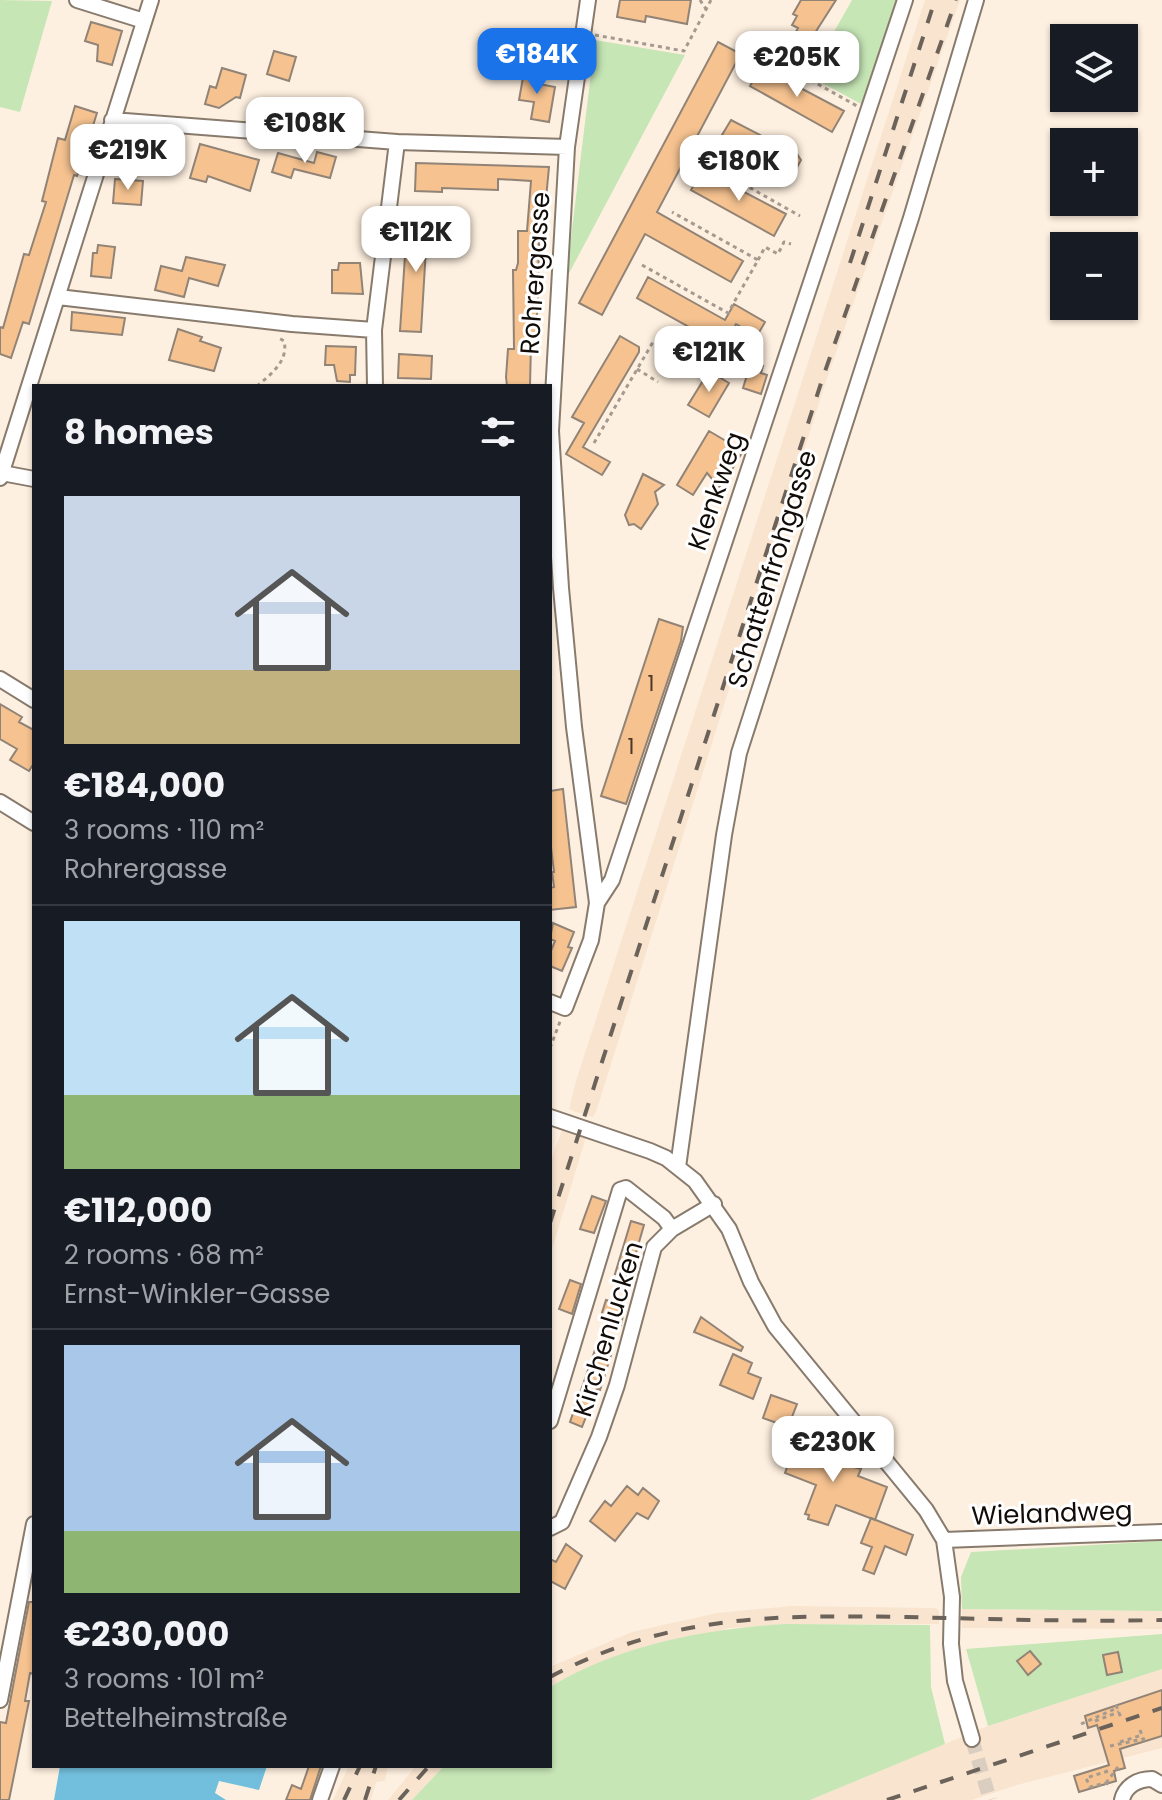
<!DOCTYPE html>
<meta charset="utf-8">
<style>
:root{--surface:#171b24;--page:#242831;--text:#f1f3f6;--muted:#9ea1a6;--line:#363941;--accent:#1a73e8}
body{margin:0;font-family:Poppins,sans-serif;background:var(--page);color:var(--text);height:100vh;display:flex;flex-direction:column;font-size:30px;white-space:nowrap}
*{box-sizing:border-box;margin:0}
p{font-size:26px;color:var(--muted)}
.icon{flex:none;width:44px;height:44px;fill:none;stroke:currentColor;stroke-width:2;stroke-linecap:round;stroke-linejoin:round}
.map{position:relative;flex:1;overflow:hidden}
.side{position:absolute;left:32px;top:384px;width:520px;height:1384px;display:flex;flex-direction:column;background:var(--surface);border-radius:0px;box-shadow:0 2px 6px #0004}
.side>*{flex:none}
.tools{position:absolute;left:1050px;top:24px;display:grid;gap:16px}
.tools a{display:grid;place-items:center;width:88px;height:88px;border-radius:0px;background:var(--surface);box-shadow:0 2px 6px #0004;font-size:40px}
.price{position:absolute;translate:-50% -68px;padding:0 18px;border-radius:16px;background:#fff;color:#222;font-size:26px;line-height:52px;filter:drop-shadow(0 2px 4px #0008)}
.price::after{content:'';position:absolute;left:50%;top:48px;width:24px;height:18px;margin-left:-12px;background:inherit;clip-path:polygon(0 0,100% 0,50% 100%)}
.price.current{background:var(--accent);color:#fff}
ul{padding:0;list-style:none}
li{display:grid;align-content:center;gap:16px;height:424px;padding:0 32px}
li+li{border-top:2px solid var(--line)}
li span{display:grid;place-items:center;height:248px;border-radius:0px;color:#555}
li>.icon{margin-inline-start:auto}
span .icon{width:144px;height:144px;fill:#fffc;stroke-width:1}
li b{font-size:34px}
h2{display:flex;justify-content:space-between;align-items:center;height:96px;padding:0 32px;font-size:34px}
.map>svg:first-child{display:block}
.built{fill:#f8e4cf}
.green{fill:#c6e6b6}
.water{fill:#72bfdd}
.building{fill:#f5c290;stroke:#918376;stroke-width:2}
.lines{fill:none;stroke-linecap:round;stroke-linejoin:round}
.minor-tunnel{stroke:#dacec0;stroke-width:14;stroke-dasharray:14 7;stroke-linecap:butt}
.minor-casing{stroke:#887b6d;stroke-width:18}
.path{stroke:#a59a8f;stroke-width:3;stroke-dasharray:4 4;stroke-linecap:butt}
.minor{stroke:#fff;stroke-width:14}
.rail{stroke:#6b625a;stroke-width:4;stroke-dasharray:14 14;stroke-linecap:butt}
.labels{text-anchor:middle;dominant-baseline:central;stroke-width:6;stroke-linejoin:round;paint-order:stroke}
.number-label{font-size:22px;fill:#4a3a2a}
.street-label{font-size:26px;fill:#110c08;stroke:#fff}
</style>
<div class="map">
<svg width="1162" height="1800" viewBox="0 0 1162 1800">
<rect width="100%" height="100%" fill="#fef0e0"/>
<path class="built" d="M925,0H960L825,384L596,1112L593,1117L576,1112L569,1109L576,1081Z
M562,1130L586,1137L550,1256V1163Z
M791,1606L936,1608L939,1611V1624H785L729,1628L562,1680L550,1687V1667L632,1632L717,1613Z
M962,1609L1162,1611V1629L962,1628Z
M1162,1669V1748L1017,1785L972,1800H810L988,1726Z
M349,1766H388L385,1781L376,1782L371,1800H333Z
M416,1766H444L412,1800H388Z"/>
<path class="green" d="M0,0L52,1L20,112L0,107Z
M852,0H901L865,106L809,76Z
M595,40L685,55L566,279Z
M1162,1541V1611L962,1609L961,1577L971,1552Z
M785,1624L930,1625L931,1687L945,1744L810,1800H412L444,1766H550V1687C620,1645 705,1629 785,1624Z
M1162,1634V1669L988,1726L966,1649Z"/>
<path class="water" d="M60,1766H267L259,1790L219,1781L215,1793L226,1800H54Z"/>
<path class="building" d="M620,0H691L687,24L646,16L645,22L617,17Z
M801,0H836L806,47L792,39L798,28L792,25L797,16L793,14Z
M91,22L122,31L112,65L97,61L98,45L85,41Z
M718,42L739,53L738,59L657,212L743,261L731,282L645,234L602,315L579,303Z
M274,51L296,57L289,81L267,74Z
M761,67L844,111L832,132L750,86Z
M222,68L246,75L240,98L236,97L219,108L205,104L210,86L216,88Z
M524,72L541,75L539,84L555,87L549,122L531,119L534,102L519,100Z
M75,106L97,113L77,176L74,175L29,324L23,322L11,358L0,354V327L3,328L24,254L29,255L46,202L42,201L58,138L65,140Z
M731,120L797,154L801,160L790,180L719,140Z
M127,137L153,140L151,161L125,158Z
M200,144L259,160L250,191L208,176L206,182L190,178Z
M317,152L336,157L330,178L294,169L291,178L272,172L278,153L314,163Z
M416,163L549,167L542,241H539L538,301L535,343H531L530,386H507L506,377L508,349H514L513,270H516L518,263V231H527L531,181L498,179V190L442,188V192L415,191Z
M702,170L786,214L774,236L691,190Z
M115,179L143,181L141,205L113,203Z
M407,226L440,227V248H426L421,332L400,331Z
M98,245L115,247L111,278L91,276L93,253H97Z
M186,257L225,265L218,286L189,278L184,297L155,290L161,266L182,271Z
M339,263H360L363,294L332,293V270H338Z
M648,277L725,320L734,304L765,322L757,336L736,324L719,355L709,350L714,341L637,298Z
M72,312L125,318L122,335L71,330Z
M178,329L202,337L200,341L221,348L214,371L169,360Z
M620,336L639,347V352L583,447L610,462L602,475L566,454L584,423L572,417Z
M326,346L356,347L355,375H350V382L337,381L334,365H325Z
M399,354L432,356L431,379L398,378Z
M751,362L763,366L761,373L767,375L761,394L743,388Z
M709,371L729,383L709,417L688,405Z
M709,431L743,451L725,481L719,487L707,473L693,495L677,485Z
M643,474L664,485L655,492L658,504L641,529L634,524L629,525L625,515Z
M659,619L683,627L681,641L626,804L601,796Z
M0,704L22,717L19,722L34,730V763L29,771L10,760L17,749L0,739Z
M563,789L576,907L550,910V888L554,887L552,872H554L550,839V791Z
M553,923L574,932L568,947L572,948L562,971L550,966V953L555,941L550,939Z
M592,1196L606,1201L594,1233L580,1229Z
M631,1221L644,1225L629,1277L615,1274Z
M570,1280L581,1284L572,1314L559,1309Z
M606,1300L625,1305L621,1325L600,1319Z
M701,1317L743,1347L741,1351L694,1332Z
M595,1350L611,1355L600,1390L597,1389L582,1427L570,1422Z
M733,1354L752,1363L748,1373L761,1378L753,1399L720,1385Z
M771,1395L797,1404L788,1427L763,1418Z
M799,1435L822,1443L817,1457L861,1469L858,1476L887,1487L875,1520L836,1505L828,1525L808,1519L809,1515L805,1514L816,1485L785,1473Z
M627,1486L638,1495L643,1488L659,1501L648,1519L637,1513L615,1541L590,1521L605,1501L611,1506Z
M871,1518L913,1535L906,1555L885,1546L874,1574L863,1570L872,1547L861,1543Z
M566,1544L582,1556L565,1589L550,1581V1559L556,1562Z
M29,1602H34V1674L30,1673L25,1701H29L9,1800H0V1722L6,1723Z
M1030,1651L1041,1664L1028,1675L1017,1661Z
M1118,1652L1122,1672L1107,1675L1103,1655Z
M1162,1690V1736L1120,1749L1125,1768L1114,1771L1116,1781L1079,1792L1074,1776L1109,1765L1097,1725L1088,1728L1085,1716Z
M309,1766H321L310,1800H286L292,1785L301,1789Z"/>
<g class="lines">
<path class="minor-tunnel" d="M972,1739L990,1800"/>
<g class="minor-casing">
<path id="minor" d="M77,0L144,21
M112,120L397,142L567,147
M58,297L292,324L374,330
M375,386L374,330L397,142
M2,473L34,479
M0,478L151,0
M0,679L34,700
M0,802L34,823
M597,903L612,880L905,0
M550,1002L565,1008L591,940L597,903L574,727L561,588L551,431L567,147L588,0
M550,1117L650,1151L666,1158L695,1181L729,1229L751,1282L775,1326L926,1510L944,1540L952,1597L951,1644L955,1681L972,1739
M678,1167L724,835L739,753L911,218L976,0
M550,1421L620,1190L626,1188L664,1218L672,1229
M550,1528L562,1522L599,1437L617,1385L654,1247L672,1229L714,1204
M944,1540L1162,1532
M0,1700L34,1524
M320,1800L332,1766
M1122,1800C1125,1786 1138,1779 1152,1779L1162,1785"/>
</g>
<path class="path" d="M700,0L706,9
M595,35L684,51L711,0
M762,53L857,106
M701,160L800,216
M758,260L765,247L778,254L784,242L791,244
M642,265L728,313L758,260L672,212
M637,369L658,382
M257,386C270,375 289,361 284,341L277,337
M594,443L653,342
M550,1048L561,1019
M1116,1705L1121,1718
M1095,1721L1119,1712
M1081,1724L1117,1708
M1140,1730L1145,1743
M1120,1742L1142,1735
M1110,1746L1143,1739
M1108,1771L1086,1778L1090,1787L1106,1783L1112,1786
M1106,1783L1118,1767"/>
<use href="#minor" class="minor"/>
<path class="rail" d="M850,263L935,0
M550,1223L823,377L956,0
M550,1677C669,1614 775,1615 906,1617C991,1619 1077,1622 1162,1620
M344,1800L360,1766
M365,1800L376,1766
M399,1800L429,1766
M887,1800L1162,1708"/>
</g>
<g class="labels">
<g class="number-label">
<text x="651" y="683">1</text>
<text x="631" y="746">1</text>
</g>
<g class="street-label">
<text transform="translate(535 273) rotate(-86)">Rohrergasse</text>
<text transform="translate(716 491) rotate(-71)">Klenkweg</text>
<text transform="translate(772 569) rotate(-73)">Schattenfrohgasse</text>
<text transform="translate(608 1329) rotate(-73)">Kirchenlucken</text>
<text transform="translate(1052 1513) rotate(-2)">Wielandweg</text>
</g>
</g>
</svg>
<div class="tools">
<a><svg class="icon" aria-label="layers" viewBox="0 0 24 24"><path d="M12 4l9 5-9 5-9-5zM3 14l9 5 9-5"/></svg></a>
<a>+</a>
<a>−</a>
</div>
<b class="price current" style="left:537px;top:96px">€184K</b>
<b class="price" style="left:797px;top:99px">€205K</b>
<b class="price" style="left:305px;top:165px">€108K</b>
<b class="price" style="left:128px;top:192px">€219K</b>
<b class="price" style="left:739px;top:203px">€180K</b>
<b class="price" style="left:416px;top:274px">€112K</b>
<b class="price" style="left:709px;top:394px">€121K</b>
<b class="price" style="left:833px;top:1484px">€230K</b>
<section class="side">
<h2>8 homes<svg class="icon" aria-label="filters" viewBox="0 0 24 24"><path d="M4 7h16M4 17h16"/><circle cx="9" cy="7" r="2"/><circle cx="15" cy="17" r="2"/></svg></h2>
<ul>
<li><span style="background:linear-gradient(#c9d6e8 70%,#c2b280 0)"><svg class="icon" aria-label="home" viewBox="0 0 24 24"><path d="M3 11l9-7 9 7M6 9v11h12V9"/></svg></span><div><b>€184,000</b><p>3 rooms · 110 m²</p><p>Rohrergasse</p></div></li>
<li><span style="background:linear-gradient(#bfe0f5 70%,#8fb573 0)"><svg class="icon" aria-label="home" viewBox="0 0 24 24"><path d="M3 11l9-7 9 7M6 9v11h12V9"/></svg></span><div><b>€112,000</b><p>2 rooms · 68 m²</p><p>Ernst-Winkler-Gasse</p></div></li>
<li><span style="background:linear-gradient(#a9c7e8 75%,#8fb573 0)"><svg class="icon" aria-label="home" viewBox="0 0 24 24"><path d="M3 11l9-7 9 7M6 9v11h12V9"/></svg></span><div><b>€230,000</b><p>3 rooms · 101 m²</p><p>Bettelheimstraße</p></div></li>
</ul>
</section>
</div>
